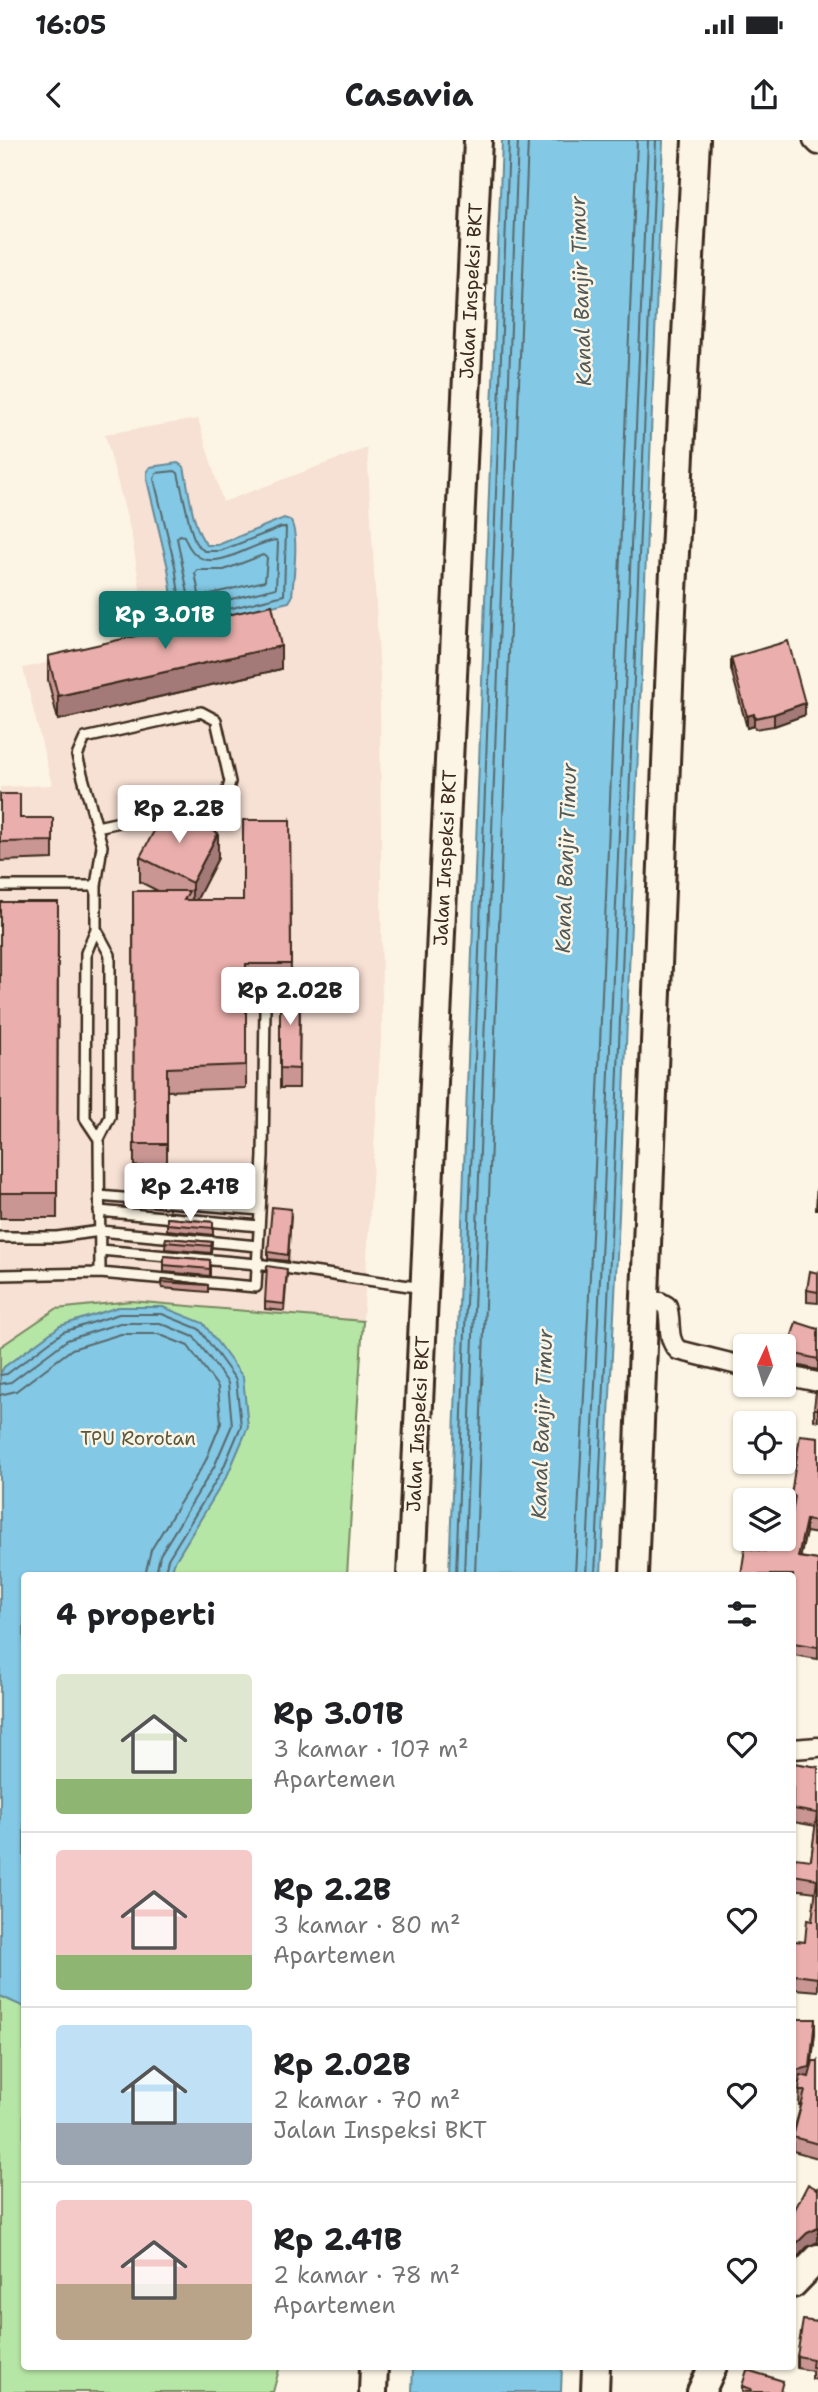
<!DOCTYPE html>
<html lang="id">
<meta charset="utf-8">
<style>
:root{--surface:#fff;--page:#f2f2f2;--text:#202124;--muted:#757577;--line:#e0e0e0;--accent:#0f766e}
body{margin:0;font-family:"Shantell Sans",sans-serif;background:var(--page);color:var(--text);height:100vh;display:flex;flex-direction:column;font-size:26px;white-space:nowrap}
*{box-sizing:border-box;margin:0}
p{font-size:23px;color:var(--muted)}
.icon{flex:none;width:38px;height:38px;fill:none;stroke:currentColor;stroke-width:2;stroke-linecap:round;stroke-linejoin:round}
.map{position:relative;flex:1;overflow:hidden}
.panel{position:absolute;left:21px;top:1432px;width:775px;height:798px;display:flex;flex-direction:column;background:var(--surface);border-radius:7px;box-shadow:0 2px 5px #0004}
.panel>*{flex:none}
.needle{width:46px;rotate:4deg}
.tools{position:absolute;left:733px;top:1194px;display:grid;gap:14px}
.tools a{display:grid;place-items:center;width:63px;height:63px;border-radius:7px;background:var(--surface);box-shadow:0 2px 5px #0004;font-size:35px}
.price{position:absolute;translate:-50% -60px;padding:0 16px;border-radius:7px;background:#fff;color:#222;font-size:23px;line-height:46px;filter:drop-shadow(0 2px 4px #0008)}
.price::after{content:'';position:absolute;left:50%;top:42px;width:21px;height:16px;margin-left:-10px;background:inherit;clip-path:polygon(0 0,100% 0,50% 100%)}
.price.on{background:var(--accent);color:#fff}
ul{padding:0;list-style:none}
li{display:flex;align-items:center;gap:21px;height:175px;padding:0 35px}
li+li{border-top:2px solid var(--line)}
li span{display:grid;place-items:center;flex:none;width:196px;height:140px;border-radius:7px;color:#555}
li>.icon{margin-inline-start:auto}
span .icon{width:84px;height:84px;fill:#fffc;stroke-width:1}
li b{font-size:30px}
h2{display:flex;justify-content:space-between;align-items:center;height:84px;padding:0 35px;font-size:30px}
.status{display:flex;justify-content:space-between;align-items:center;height:49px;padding:0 35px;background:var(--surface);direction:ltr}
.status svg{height:19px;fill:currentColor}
header{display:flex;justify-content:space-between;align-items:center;height:91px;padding:0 35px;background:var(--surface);font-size:32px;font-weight:700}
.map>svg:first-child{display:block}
.built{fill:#f7e0d4}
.green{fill:#b6e6a5;stroke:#788862;stroke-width:2}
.water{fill:#83c8e4;stroke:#668995;stroke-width:2}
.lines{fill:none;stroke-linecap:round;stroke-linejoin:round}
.shore{stroke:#58696d;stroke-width:2}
.lane-casing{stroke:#3b2a1e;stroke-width:14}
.street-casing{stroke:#3b2a1e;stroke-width:23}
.secondary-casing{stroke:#3b2a1e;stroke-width:32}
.lane{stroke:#fcf5e5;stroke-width:9}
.street{stroke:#fcf5e5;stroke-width:18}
.secondary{stroke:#fcf5e5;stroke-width:26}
.wall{fill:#c99694;stroke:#3b2a1e;stroke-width:2}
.shaded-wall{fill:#a47a78;stroke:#3b2a1e;stroke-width:2}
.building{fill:#eaafac;stroke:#3b2a1e;stroke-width:2}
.labels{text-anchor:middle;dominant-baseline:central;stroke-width:5;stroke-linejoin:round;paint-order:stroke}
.street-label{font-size:19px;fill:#3b2a1e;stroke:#fcf5e5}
.park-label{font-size:19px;fill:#5a5940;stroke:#fcf5e5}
.water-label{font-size:21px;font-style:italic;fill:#515959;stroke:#fcf5e5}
</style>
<div class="status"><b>16:05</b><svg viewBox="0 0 49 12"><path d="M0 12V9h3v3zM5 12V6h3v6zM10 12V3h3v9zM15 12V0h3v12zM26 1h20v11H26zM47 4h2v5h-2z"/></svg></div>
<header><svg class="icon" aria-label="back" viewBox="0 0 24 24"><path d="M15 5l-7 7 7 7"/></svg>Casavia<svg class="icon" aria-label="share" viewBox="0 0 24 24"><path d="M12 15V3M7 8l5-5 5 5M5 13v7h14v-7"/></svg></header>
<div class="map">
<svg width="818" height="2252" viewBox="0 0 818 2252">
<rect width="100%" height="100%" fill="#fcf5e5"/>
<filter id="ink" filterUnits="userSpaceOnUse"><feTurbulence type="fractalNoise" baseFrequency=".0143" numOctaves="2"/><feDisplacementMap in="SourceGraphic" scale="14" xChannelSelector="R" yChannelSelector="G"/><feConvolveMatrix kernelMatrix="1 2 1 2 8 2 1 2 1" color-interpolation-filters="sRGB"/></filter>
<g filter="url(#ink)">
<path class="built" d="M198,279L223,362L367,308L380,535L382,883L363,1181L131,1161L56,1169L0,1207V647L52,645L23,528L148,501L132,397L105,294Z"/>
<path class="green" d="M131,1161L363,1181L347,1435H24V2226H280L273,2252H0V1207L56,1169Z"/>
<path class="water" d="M502,0H663L619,1076L601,1435H449Z
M178,323L184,327C189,349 192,389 207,405H218L284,378L290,380C300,394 293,439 292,457L289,462L187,487L181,485L174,471L168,428L147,340V331L150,327Z
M118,1167H163L203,1183L243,1237L248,1287L228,1334L174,1423L171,1435H24V1867L0,1856V1234L4,1227L60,1186Z
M413,2226H562L561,2252H412Z"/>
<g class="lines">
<path class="shore" d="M175,331L178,333L190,386L195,402L204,411H220L282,387L286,388L284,455L189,479L185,478L181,469L175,426L154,339L156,333Z
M180,395L184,396C202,446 244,404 276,400L278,403L276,448L191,469L177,398Z
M263,415L267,418L265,441L202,456L199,454L195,433L197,430H224Z
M0,1235L7,1234L63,1192L119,1174H162L199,1189L236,1240L241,1286L222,1331L168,1419L164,1435
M0,1244L11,1242L67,1200L120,1183H160L194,1197L228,1243L232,1285L214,1327L160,1415L156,1435
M0,1255L16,1251L72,1209L121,1194H158L188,1206L218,1247L221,1283L205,1322L151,1410L145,1435
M456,1435L509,0
M464,1435L518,0
M475,1435L528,0
M575,1435L593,1075L637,0
M586,1435L603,1075L648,0
M595,1435L612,1076L656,0"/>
<g class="lane-casing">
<path id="lane" d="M97,687L225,659L230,642L216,580L201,572L85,598L77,616L102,706L96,746V789L86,813L85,978L99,999
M0,746H96
M96,789L110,815V977L99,999L100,1133
M99,1056L260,1070
M99,1071L259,1086
M0,1097H57L100,1091L258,1106
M100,1110L257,1124L423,1148
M0,1135L100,1133L256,1147L263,1016L265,868"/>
</g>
<g class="street-casing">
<path id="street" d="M813,0L818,5
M645,1161L660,1162L667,1166C672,1181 666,1199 678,1210L746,1227
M784,1235L818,1242
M793,1609L818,1607"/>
</g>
<g class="secondary-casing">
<path id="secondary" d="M411,1435L478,0
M634,1435L672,471L696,0
M793,2144L818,2118
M373,2252L374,2226
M595,2252L596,2226
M701,2252L713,2226"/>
</g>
<use href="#lane" class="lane"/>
<use href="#street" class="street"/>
<use href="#secondary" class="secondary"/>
</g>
<path class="wall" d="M48,516L281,529L58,580L48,540Z
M731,518L805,575L774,586L755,589L754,586L747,588L731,529Z
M0,654L20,678H53V719L0,721Z
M290,680L291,847H300L299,948H280V847H246V948L167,951V1027L134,1026L133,751H158L140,742V717L218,718L196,760H243Z
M0,762H58L57,1078H0Z
M818,1036V1069H816Z
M291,1075L288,1121L268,1119V1112Z
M167,1078L213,1082V1095L167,1090Z
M166,1098L212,1102L211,1113L165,1109Z
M164,1116L210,1120V1136L164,1132Z
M818,1133V1163L807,1162V1150Z
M287,1135L284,1171L265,1169V1162Z
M163,1139L208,1145V1152L162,1148Z
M818,1189V1230L787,1223V1212Z
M818,1251V1281L814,1280V1269Z
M818,1297V1394L806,1392L800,1417L818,1420V1519L793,1515V1435L765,1411L790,1386L793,1367H791V1355Z
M793,1623L818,1627V1851L795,1849L794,1857H793V1801L805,1802L812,1781L816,1752L793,1749V1735L811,1720L816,1686L793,1682Z
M815,1892L811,1931L818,1921V2020V2018L793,2011V1994L801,1965H799L800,1942Z
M818,2182V2240L812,2239V2231L797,2228V2216Z
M742,2246L783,2252H742Z"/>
<path class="shaded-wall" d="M281,506V529L58,580V556Z
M805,563V575L774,586V574Z
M754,574V586L747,588V576Z
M218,693V718L192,769V743Z
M806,1380V1392L798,1429V1417Z
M815,1879V1892L810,1940L793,1944V1931Z
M818,2088V2102L807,2107L793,2122V2107L807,2093Z"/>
<path class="building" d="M272,465L281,506L58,556L48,516Z
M788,501L805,563L774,574L755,578L754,574L747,576L731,518Z
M0,654H20V678H53V701L0,702Z
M167,667L218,693L192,743L140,717Z
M243,680H290L291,824H246V925L167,928V1004H134L133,751H189L184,760H243Z
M0,762H58L57,1053H0Z
M280,847H300L299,929L280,928Z
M818,1036V1058L816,1057Z
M272,1067L291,1069L288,1115L268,1112Z
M167,1078L213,1082V1088L167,1084Z
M166,1098L212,1102L211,1106L165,1102Z
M164,1116L210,1120V1129L164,1125Z
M267,1126L287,1129L284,1164L265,1162Z
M810,1131L818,1133V1152L807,1150Z
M163,1139L208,1145L162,1142Z
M796,1182L818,1189V1219L787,1212Z
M816,1251H818V1269H814Z
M800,1295L818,1297V1382L806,1380L798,1417L818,1420V1507L793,1503V1435H741L745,1408L765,1411L767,1398H784V1385L790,1386L795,1356L791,1355Z
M793,1623L818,1627V1838L795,1835L794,1844H793V1801L805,1802L807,1780L812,1781L817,1739L793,1735L795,1718L811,1720L817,1673L793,1669Z
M793,1879H815L810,1927L793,1931Z
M813,1921H818V2004L793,1997L805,1951H799L800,1935L809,1937Z
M808,2044L817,2049L818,2047V2088L807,2093L793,2107V2073Z
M803,2180L818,2182V2228L812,2227L813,2219L797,2216Z
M747,2230L783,2241L780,2252H750L751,2249L742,2246Z"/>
</g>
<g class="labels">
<g class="street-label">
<text transform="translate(471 151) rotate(-87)">Jalan Inspeksi BKT</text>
<text transform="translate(445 718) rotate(-87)">Jalan Inspeksi BKT</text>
<text transform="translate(418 1284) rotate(-87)">Jalan Inspeksi BKT</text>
</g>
<g class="park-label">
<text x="138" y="1298">TPU Rorotan</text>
</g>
<g class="water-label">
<text transform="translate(581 151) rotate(-92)">Kanal Banjir Timur</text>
<text transform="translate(566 718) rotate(-88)">Kanal Banjir Timur</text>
<text transform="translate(542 1284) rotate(-88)">Kanal Banjir Timur</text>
</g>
</g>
</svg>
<div class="tools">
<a><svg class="needle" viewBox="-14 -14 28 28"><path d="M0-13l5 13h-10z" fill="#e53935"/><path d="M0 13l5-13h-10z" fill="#757577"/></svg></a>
<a><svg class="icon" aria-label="locate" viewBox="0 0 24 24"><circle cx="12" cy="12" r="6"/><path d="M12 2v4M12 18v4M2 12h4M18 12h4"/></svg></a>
<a><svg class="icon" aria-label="layers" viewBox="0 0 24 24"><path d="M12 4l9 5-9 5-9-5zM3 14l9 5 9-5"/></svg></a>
</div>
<b class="price on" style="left:165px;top:511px">Rp 3.01B</b>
<b class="price" style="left:179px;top:705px">Rp 2.2B</b>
<b class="price" style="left:290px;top:887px">Rp 2.02B</b>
<b class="price" style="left:190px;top:1083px">Rp 2.41B</b>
<section class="panel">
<h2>4 properti<svg class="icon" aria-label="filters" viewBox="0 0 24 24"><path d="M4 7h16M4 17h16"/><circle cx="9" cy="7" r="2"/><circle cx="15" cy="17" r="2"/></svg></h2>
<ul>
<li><span style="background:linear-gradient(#dfe7d0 75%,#8fb573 0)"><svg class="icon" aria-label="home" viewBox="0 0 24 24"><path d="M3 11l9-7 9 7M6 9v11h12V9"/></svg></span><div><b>Rp 3.01B</b><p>3 kamar · 107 m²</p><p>Apartemen</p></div><svg class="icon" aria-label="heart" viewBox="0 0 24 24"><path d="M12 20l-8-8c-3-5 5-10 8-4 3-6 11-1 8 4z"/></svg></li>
<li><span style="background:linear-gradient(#f6c9c9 75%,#8fb573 0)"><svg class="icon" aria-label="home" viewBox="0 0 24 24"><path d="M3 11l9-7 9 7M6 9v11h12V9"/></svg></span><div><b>Rp 2.2B</b><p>3 kamar · 80 m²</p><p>Apartemen</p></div><svg class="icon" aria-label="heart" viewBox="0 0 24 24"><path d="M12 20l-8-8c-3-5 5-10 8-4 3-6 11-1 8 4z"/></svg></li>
<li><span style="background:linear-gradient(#bfe0f5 70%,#9aa5b1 0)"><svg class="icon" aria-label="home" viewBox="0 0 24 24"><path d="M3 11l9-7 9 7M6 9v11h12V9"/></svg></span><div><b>Rp 2.02B</b><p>2 kamar · 70 m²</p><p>Jalan Inspeksi BKT</p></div><svg class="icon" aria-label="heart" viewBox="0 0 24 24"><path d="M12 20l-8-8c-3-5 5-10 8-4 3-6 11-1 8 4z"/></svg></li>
<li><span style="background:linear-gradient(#f6c9c9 60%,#b9a48a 0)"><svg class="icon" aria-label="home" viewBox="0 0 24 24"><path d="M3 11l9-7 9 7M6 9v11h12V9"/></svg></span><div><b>Rp 2.41B</b><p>2 kamar · 78 m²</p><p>Apartemen</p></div><svg class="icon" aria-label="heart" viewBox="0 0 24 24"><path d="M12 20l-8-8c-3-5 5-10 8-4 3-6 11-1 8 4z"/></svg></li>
</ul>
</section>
</div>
